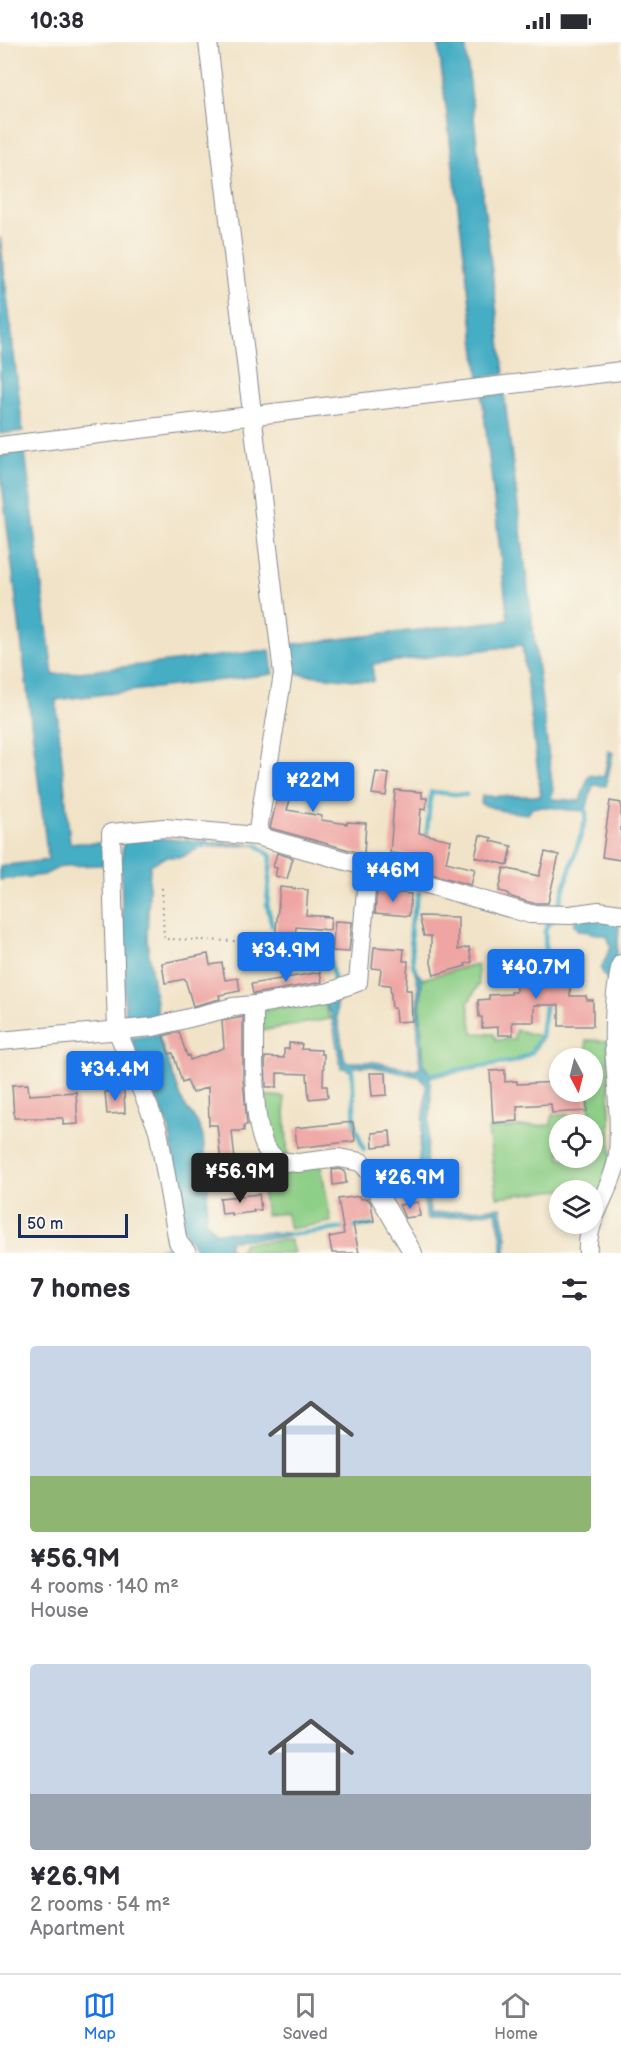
<!DOCTYPE html>
<meta charset="utf-8">
<style>
:root{--surface:#fff;--page:#f7f7f7;--text:#2b2b33;--muted:#7c7c81;--line:#e1e1e2;--accent:#1a73e8}
body{margin:0;font-family:"Balsamiq Sans",sans-serif;background:var(--page);color:var(--text);height:100vh;display:flex;flex-direction:column;font-size:22px;white-space:nowrap}
*{box-sizing:border-box;margin:0}
p{font-size:20px;color:var(--muted)}
.icon{flex:none;width:33px;height:33px;fill:none;stroke:currentColor;stroke-width:2;stroke-linecap:round;stroke-linejoin:round}
.map{position:relative;height:1211px;overflow:hidden}
.details{display:flex;flex-direction:column;background:var(--surface);flex:1}
.details>*{flex:none}
.needle{width:39px;rotate:173deg}
.buttons{position:absolute;left:549px;top:1006px;display:grid;gap:12px}
.buttons a{display:grid;place-items:center;width:54px;height:54px;border-radius:50%;background:var(--surface);box-shadow:0 3px 9px #0003;font-size:30px}
.scale{position:absolute;left:18px;bottom:15px;width:110px;box-sizing:border-box;padding-left:6px;border:3px solid #1b2f5e;border-top:0;font-size:16px;line-height:21px;white-space:nowrap;color:#1b2f5e;-webkit-text-stroke:4px #fbf7ec;paint-order:stroke}
.price{position:absolute;translate:-50% -51px;padding:0 14px;border-radius:6px;background:var(--accent);color:#fff;font-size:20px;line-height:39px;filter:drop-shadow(0 2px 3px #0008)}
.price::after{content:'';position:absolute;left:50%;top:36px;width:18px;height:14px;margin-left:-9px;background:inherit;clip-path:polygon(0 0,100% 0,50% 100%)}
.price.selected{background:#222;color:#fff}
ul{padding:0;list-style:none}
li{display:grid;align-content:center;gap:12px;height:318px;padding:0 30px}
li span{display:grid;place-items:center;height:186px;border-radius:6px;color:#555}
li>.icon{margin-inline-start:auto}
span .icon{width:108px;height:108px;fill:#fffc;stroke-width:1}
li b{font-size:26px}
h2{display:flex;justify-content:space-between;align-items:center;height:72px;padding:0 30px;font-size:26px}
.status{display:flex;justify-content:space-between;align-items:center;height:42px;padding:0 30px;background:var(--surface);direction:ltr}
.status svg{height:16px;fill:currentColor}
.tab-bar{display:flex;justify-content:space-around;align-items:center;height:84px;border-top:2px solid var(--line);background:var(--surface);font-size:16px;color:var(--muted)}
.tab-bar a{display:grid;justify-items:center;gap:3px}
.tab-bar .selected{color:var(--accent)}
.map>svg:first-child{display:block}
.green{fill:#8dcf87;stroke:#547f72;stroke-width:1.5;fill-rule:evenodd}
.water{fill:#44adc4;stroke:#306e91;stroke-width:1.5}
.lines{fill:none;stroke-linecap:round;stroke-linejoin:round}
.stream{stroke:#44adc4;stroke-width:4.5}
.building{fill:#eea5a3}
.minor-casing{stroke:#868992;stroke-width:20}
.path{stroke:#868992;stroke-width:2;stroke-dasharray:1.5 4.5;stroke-linecap:butt}
.minor{stroke:#fff;stroke-width:18}
</style>
<div class="status"><b>10:38</b><svg viewBox="0 0 49 12"><path d="M0 12V9h3v3zM5 12V6h3v6zM10 12V3h3v9zM15 12V0h3v12zM26 1h20v11H26zM47 4h2v5h-2z"/></svg></div>
<div class="map">
<svg width="621" height="1211" viewBox="0 0 621 1211">
<rect width="100%" height="100%" fill="#fbf7ec"/>
<filter id="ink" filterUnits="userSpaceOnUse"><feTurbulence type="fractalNoise" baseFrequency=".0167" numOctaves="2"/><feDisplacementMap in="SourceGraphic" scale="12" xChannelSelector="R" yChannelSelector="G"/><feConvolveMatrix kernelMatrix="1 2 1 2 8 2 1 2 1" color-interpolation-filters="sRGB"/></filter>
<filter id="wash" filterUnits="userSpaceOnUse"><feTurbulence type="fractalNoise" baseFrequency=".008" numOctaves="4" result="noise"/><feDisplacementMap in="SourceGraphic" scale="24" xChannelSelector="R" yChannelSelector="G"/><feGaussianBlur stdDeviation="1.35" result="paint"/><feColorMatrix in="noise" values="0 0 0 0 0 0 0 0 0 0 0 0 0 0 0 0 0 1.4 0 .05"/><feComposite in="paint" operator="in"/></filter>
<g filter="url(#wash)">
<rect width="100%" height="100%" fill="#f1e3c7"/>
<path class="green" d="M477,922L479,942L468,961L473,991L494,992L496,998L514,997L516,988L543,995L533,1011L518,1020L431,1035L424,1023L420,969L422,937Z
M323,958L330,977L260,989V969Z
M586,998L608,999L611,1117L598,1155H593L592,1149H572L569,1147L497,1155L488,1087L551,1083L552,1073L590,1072L589,1050H592V1017H587ZM560,1083H592V1116H560Z
M260,1053L284,1055L288,1116L273,1108Z
M267,1117L321,1124L331,1180L290,1187L286,1171L266,1173L259,1129Z
M290,1198L294,1211H238L244,1201Z"/>
<path class="water" d="M438,0H465L504,332L479,336Z
M0,195L23,389L0,392Z
M504,351L553,749L551,757L580,759L589,733L604,735L609,709L613,711L606,744L593,743L586,768C568,771 551,762 532,766L528,772L503,769L481,762L482,754H541L522,603L373,622V640L290,631L286,603L508,578L482,354Z
M25,410L53,633L270,608L273,632L56,658L70,801H104L103,823L62,824L44,833L0,838V824L48,818L0,426V413Z
M154,796L257,803L201,805L182,815H165L150,823L147,897L158,975L125,978L121,825L123,802L128,798Z
M576,876H618C621,891 615,921 613,938H607L601,927L611,904L607,894L579,888L574,883Z
M413,922L422,937L420,969L424,1023L430,1033L431,1059L426,1123L430,1172L501,1165L507,1196L506,1211H502V1198L496,1169L427,1178L418,1123L426,1055V1043L420,1035L370,1024L354,1025L353,1032L346,1026H341L331,971L326,965L325,959L336,956L337,974L345,1020H374L415,1028L420,1026L417,974L418,942Z
M158,992L183,1061L197,1080L203,1094L208,1144L206,1179L216,1190L288,1191L287,1195L231,1198L228,1203L233,1211H200L186,1193L169,1086L131,996Z"/>
<g class="lines">
<path class="stream" d="M426,798L431,750L466,753
M257,803L271,814L267,862L272,884
M421,833L424,809
M559,869V862L586,777V768
M297,906L320,907L329,914L334,937
M415,927L413,922L410,885L419,851
M546,929L545,889L549,880L553,879
M352,1026L355,1084L364,1108
M425,1033L516,1019L531,1011L541,994L546,958
M287,1193L372,1183
M143,1211L174,1205"/>
</g>
<g id="blocks">
<path class="building" d="M282,722L330,729L327,747L300,743L299,746L294,745L287,768L322,774L321,778L347,782V780L366,781L364,812L270,786L281,741L279,740Z
M376,730L389,732L386,754L372,752Z
M395,748L422,750V756H427L426,768L421,767L419,791L451,798L446,820L475,827L471,843L428,831L431,815L390,811Z
M610,759L621,761V818L602,815Z
M480,793L492,796L491,799L512,804L508,823L475,815Z
M545,810L559,813L548,861H532L508,854V851L499,849L504,826L539,834Z
M277,811L293,816L287,837L275,834L277,826L273,825Z
M280,845L308,848L306,873L331,875L330,888L296,885L293,919L276,917L278,899L275,898Z
M377,849L411,852L409,874L375,871Z
M419,874L458,875V908L469,905L472,920L465,922L466,924L434,933L431,921V894H424Z
M335,879L352,880L349,910L332,909Z
M374,905L404,907L403,919H408L406,948H411L412,979L396,980L395,966H392L390,943L379,942L381,927L372,926Z
M208,912L210,923L222,921L225,938L238,936L240,949L219,953L220,957L193,964L185,937L165,941L162,921Z
M553,922H566V929H570V954H586L587,958H593V984H559V963H534V980H512L513,993H498V985L482,986V975H479L478,958L489,957V953L511,952V950H516L515,926L553,925Z
M320,930L322,940L253,952L251,942Z
M243,975V1036L247,1083H244V1089H232L236,1128L222,1130L217,1083H209L208,1045L192,1051L187,1038L182,1040L173,1011L169,1012L163,994L179,990L187,1014L189,1013L190,1018L224,1006L222,979Z
M289,1001L302,1002L301,1007L321,1008V1012H324L323,1044H327L328,1055L309,1057L307,1032L277,1031V1045H266L265,1015L284,1016V1007H289Z
M505,1028V1040L517,1039V1042L560,1040V1050H586L587,1069L552,1071L551,1062L517,1064L518,1079L493,1081L490,1029Z
M370,1031H386L387,1053L372,1054Z
M28,1042L29,1053L76,1050L78,1082L63,1083V1076H14L12,1043Z
M124,1049L125,1071L107,1072L105,1050Z
M353,1080L355,1099L297,1106L295,1086Z
M390,1089L391,1103L373,1105L372,1091Z
M339,1127L345,1129L346,1141L333,1143L332,1128Z
M259,1152L261,1168H253L254,1170L231,1173V1171L222,1172L220,1156Z
M360,1154L361,1157L367,1156L371,1161L374,1179L353,1182L359,1211H332L329,1195L344,1192L338,1157Z
M418,1160L420,1174L405,1176L399,1163Z"/>
</g>
</g>
<g filter="url(#ink)">
<use href="#blocks" fill-opacity="0" stroke="#868992" stroke-width="1.5"/>
<g class="lines">
<g class="minor-casing">
<path id="minor" d="M0,404L621,329
M257,794L368,825L358,940L329,950L254,963C255,1002 250,1071 265,1105C268,1110 274,1115 278,1119L298,1121L339,1116L361,1120L372,1133L377,1150L413,1211
M368,825L530,872L570,873L599,869L621,872
M0,999L153,985L233,965L254,963
M187,1211L178,1200L158,1088L117,988L111,791L164,786L257,794L283,632L208,0
M588,1211C585,1177 615,1144 618,1111C621,1076 616,1040 614,1005C613,977 615,949 621,922"/>
</g>
<path class="path" d="M162,846L164,897L235,899"/>
<use href="#minor" class="minor"/>
</g>
</g>
</svg>
<div class="buttons">
<a><svg class="needle" viewBox="-14 -14 28 28"><path d="M0-13l5 13h-10z" fill="#e53935"/><path d="M0 13l5-13h-10z" fill="#7c7c81"/></svg></a>
<a><svg class="icon" aria-label="locate" viewBox="0 0 24 24"><circle cx="12" cy="12" r="6"/><path d="M12 2v4M12 18v4M2 12h4M18 12h4"/></svg></a>
<a><svg class="icon" aria-label="layers" viewBox="0 0 24 24"><path d="M12 4l9 5-9 5-9-5zM3 14l9 5 9-5"/></svg></a>
</div>
<div class="scale">50 m</div>
<b class="price" style="left:313px;top:771px">¥22M</b>
<b class="price" style="left:393px;top:861px">¥46M</b>
<b class="price" style="left:286px;top:941px">¥34.9M</b>
<b class="price" style="left:536px;top:958px">¥40.7M</b>
<b class="price" style="left:115px;top:1060px">¥34.4M</b>
<b class="price selected" style="left:240px;top:1162px">¥56.9M</b>
<b class="price" style="left:410px;top:1168px">¥26.9M</b>
</div>
<section class="details">
<h2>7 homes<svg class="icon" aria-label="filters" viewBox="0 0 24 24"><path d="M4 7h16M4 17h16"/><circle cx="9" cy="7" r="2"/><circle cx="15" cy="17" r="2"/></svg></h2>
<ul>
<li><span style="background:linear-gradient(#c9d6e8 70%,#8fb573 0)"><svg class="icon" aria-label="home" viewBox="0 0 24 24"><path d="M3 11l9-7 9 7M6 9v11h12V9"/></svg></span><div><b>¥56.9M</b><p>4 rooms · 140 m²</p><p>House</p></div></li>
<li><span style="background:linear-gradient(#c9d6e8 70%,#9aa5b1 0)"><svg class="icon" aria-label="home" viewBox="0 0 24 24"><path d="M3 11l9-7 9 7M6 9v11h12V9"/></svg></span><div><b>¥26.9M</b><p>2 rooms · 54 m²</p><p>Apartment</p></div></li>
</ul>
</section>
<nav class="tab-bar">
<a class="selected"><svg class="icon" aria-label="map" viewBox="0 0 24 24"><path d="M3 6l6-2 6 2 6-2v14l-6 2-6-2-6 2zM9 4v14M15 6v14"/></svg>Map</a>
<a><svg class="icon" aria-label="saved" viewBox="0 0 24 24"><path d="M7 4h10v16l-5-4-5 4z"/></svg>Saved</a>
<a><svg class="icon" aria-label="home" viewBox="0 0 24 24"><path d="M3 11l9-7 9 7M6 9v11h12V9"/></svg>Home</a>
</nav>
